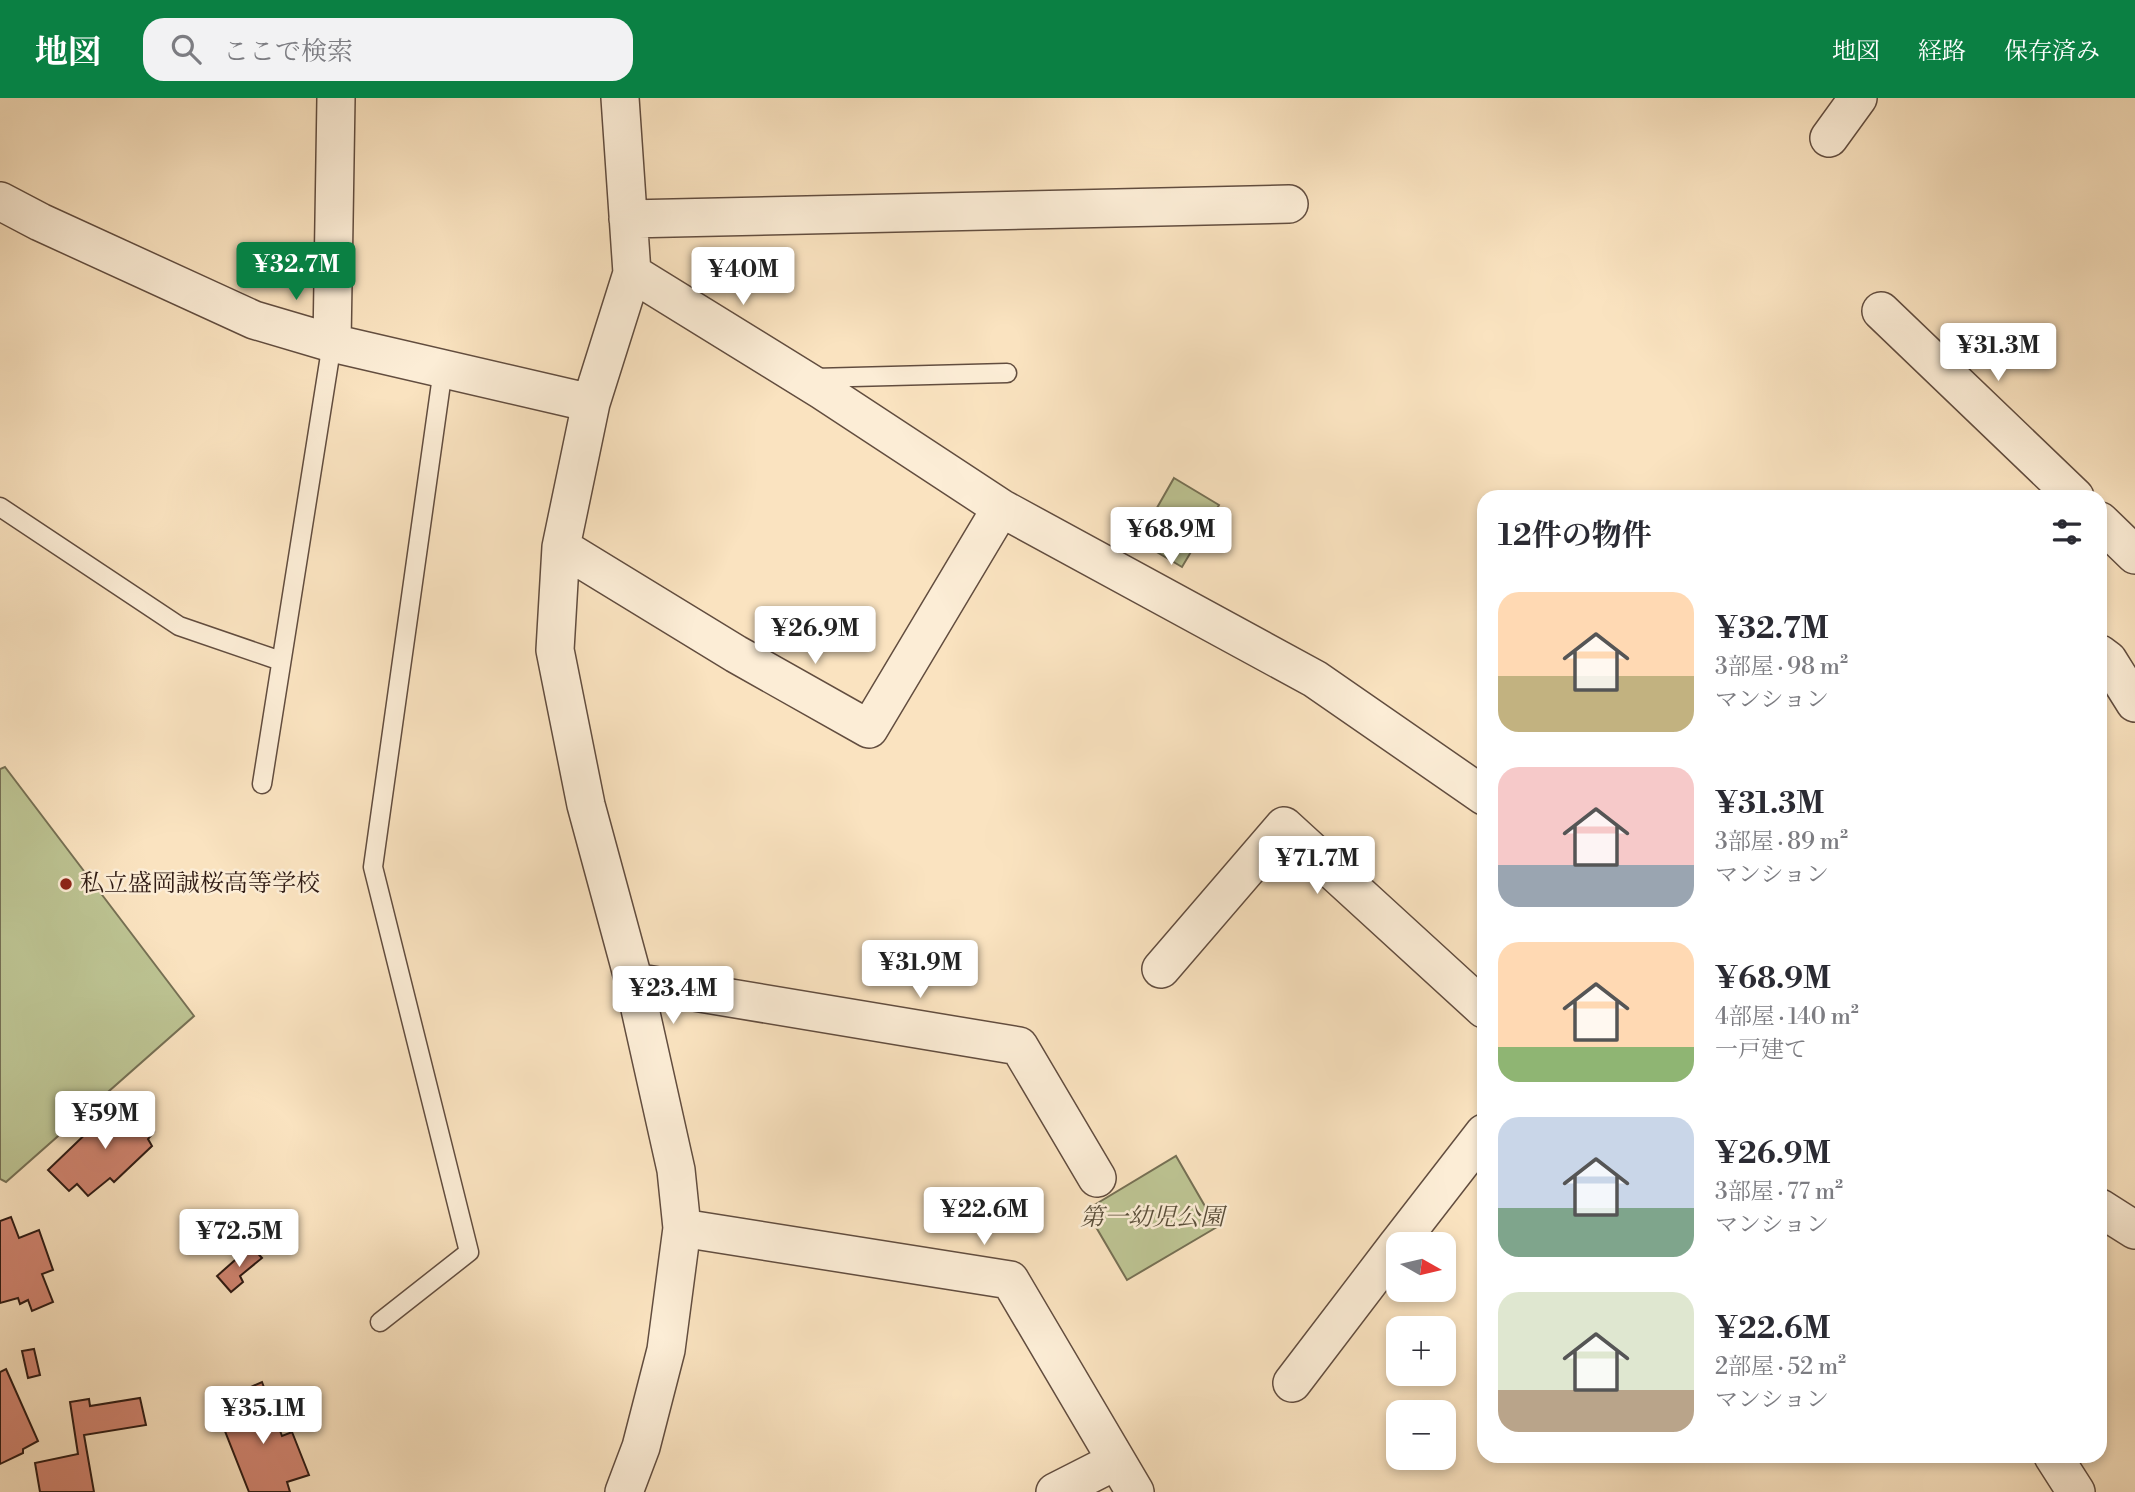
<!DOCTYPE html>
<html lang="ja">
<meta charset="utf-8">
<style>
:root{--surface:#fff;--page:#f2f2f3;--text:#2b2b33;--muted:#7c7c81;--accent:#0b8043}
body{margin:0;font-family:"Libre Bodoni","Noto Serif JP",serif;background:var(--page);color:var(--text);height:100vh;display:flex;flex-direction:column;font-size:26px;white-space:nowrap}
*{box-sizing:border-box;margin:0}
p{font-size:23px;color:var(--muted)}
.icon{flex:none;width:38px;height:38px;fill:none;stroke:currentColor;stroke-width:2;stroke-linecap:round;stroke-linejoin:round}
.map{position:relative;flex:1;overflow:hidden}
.details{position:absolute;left:1477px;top:392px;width:630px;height:973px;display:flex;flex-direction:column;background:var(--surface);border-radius:21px;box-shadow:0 4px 10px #0003}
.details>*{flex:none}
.needle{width:46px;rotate:98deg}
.tools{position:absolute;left:1386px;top:1134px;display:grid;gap:14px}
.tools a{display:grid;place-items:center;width:70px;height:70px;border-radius:14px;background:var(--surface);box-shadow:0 4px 10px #0003;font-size:35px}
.price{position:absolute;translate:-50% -60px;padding:0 16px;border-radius:7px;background:#fff;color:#222;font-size:23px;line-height:46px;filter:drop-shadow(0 2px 4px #0008)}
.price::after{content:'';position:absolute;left:50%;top:42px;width:21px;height:16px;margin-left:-10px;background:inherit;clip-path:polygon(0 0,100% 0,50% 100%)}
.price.on{background:var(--accent);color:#fff}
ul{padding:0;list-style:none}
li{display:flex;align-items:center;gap:21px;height:175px;padding:0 21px}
li span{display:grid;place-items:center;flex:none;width:196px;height:140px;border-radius:21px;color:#555}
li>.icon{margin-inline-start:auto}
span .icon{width:84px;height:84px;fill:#fffc;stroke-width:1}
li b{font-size:30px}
h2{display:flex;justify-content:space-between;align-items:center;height:84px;padding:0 21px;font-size:30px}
header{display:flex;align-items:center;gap:42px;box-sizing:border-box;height:98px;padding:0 35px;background:var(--accent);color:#fff}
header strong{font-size:33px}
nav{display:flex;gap:38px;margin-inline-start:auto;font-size:24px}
.search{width:490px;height:63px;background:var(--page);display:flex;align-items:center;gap:18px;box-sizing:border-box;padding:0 24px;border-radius:21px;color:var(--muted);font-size:26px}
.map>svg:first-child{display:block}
.green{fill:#bdc493;stroke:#767054;stroke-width:2}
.building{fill:#d08470;stroke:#2f1b14;stroke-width:2}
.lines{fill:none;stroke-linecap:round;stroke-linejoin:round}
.lane-casing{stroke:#624d3f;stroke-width:21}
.street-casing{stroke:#624d3f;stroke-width:40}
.lane{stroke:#fcedd6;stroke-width:18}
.street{stroke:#fcedd6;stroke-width:37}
.poi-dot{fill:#8f2418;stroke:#fcedd6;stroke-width:2.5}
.labels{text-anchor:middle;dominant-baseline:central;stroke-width:5;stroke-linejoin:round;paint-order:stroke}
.poi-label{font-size:24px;fill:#2f1b14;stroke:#fcedd6;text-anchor:start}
.park-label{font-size:24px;font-style:italic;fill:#5a4e3a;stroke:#fcedd6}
</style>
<header>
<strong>地図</strong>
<div class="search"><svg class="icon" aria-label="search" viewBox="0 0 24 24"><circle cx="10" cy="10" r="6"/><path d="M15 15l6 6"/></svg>ここで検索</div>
<nav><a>地図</a><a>経路</a><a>保存済み</a></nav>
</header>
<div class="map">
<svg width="2135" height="1394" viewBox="0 0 2135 1394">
<rect width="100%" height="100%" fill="#fae3c0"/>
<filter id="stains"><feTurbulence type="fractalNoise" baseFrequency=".00286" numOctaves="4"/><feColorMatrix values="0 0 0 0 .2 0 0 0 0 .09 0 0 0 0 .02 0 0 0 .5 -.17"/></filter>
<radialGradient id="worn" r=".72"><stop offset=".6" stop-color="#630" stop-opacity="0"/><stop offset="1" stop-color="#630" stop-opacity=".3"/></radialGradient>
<path class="green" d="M1174,380L1219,407L1182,469L1138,443Z
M5,669L194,918L6,1084L0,1081V671Z
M1176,1058L1217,1129L1127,1182L1086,1112Z"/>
<path class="building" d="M122,1001L154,1034L148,1041L152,1048L114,1084L110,1080L88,1098L77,1086L69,1093L48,1072Z
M11,1119L19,1140L39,1132L53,1172L42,1176L53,1204L32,1213L28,1202L20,1206L18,1200L0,1205V1123Z
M251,1148L262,1160L240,1178L243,1184L231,1194L217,1178Z
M34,1251L40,1277L28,1280L22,1253Z
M6,1271L38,1343L23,1351V1355L0,1366V1274Z
M262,1284L282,1338L292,1334L309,1377L287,1384L290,1394H249L221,1323L251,1312L242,1293Z
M140,1300L146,1327L84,1337L94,1394H40L35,1365L78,1356L70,1304L89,1301L90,1308Z"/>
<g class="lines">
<g class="lane-casing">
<path id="lane" d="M814,280L1007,275
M0,409L179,528L281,563
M262,686L332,245
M380,1224L469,1154L373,769L443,271"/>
</g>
<g class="street-casing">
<path id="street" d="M620,0L632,175L591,305L561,449L555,552L586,707L634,884L676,1072L682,1130L666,1252L641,1349L624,1394
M1829,40L1858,0
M0,103L40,124L254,222L332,245L591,305
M628,121L1289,106
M632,175L823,293L1001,410L1315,581L1484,698
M1881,213L2075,399
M332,245L336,0
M2100,423L2135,457
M561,449L736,556L869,631L1001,410
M2100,556L2108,562L2135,605
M1161,871L1284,728L1484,911
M634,884L1019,948L1097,1080
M2100,1110L2135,1132
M682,1130L1010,1182L1135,1394
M1398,1146L1484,1035
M1292,1285L1398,1146
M2053,1358L2076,1394
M1055,1394L1116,1363"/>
</g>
<use href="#lane" class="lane"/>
<use href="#street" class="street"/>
</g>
<circle class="poi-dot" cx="66" cy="786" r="7"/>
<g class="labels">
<g class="poi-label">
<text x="80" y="786">私立盛岡誠桜高等学校</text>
</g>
<g class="park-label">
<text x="1152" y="1120">第一幼児公園</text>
</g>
</g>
<rect width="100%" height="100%" filter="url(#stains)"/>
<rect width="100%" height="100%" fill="url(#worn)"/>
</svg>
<div class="tools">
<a><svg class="needle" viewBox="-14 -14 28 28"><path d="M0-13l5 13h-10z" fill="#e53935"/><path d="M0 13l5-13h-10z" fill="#7c7c81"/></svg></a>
<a>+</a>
<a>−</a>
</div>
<b class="price on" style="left:296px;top:204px">¥32.7M</b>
<b class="price" style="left:743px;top:209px">¥40M</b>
<b class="price" style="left:1998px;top:285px">¥31.3M</b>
<b class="price" style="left:1171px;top:469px">¥68.9M</b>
<b class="price" style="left:815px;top:568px">¥26.9M</b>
<b class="price" style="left:1317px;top:798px">¥71.7M</b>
<b class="price" style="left:920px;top:902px">¥31.9M</b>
<b class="price" style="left:673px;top:928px">¥23.4M</b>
<b class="price" style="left:105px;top:1053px">¥59M</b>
<b class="price" style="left:984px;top:1149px">¥22.6M</b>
<b class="price" style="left:239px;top:1171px">¥72.5M</b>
<b class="price" style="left:263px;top:1348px">¥35.1M</b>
<section class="details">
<h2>12件の物件<svg class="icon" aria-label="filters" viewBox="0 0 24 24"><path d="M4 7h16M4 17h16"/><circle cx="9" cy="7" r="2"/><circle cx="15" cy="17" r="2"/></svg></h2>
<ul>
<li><span style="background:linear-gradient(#ffd9b3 60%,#c2b280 0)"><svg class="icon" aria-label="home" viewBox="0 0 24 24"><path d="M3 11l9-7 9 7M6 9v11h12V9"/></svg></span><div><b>¥32.7M</b><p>3部屋 · 98 m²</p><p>マンション</p></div></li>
<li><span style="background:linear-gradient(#f6c9c9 70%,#9aa5b1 0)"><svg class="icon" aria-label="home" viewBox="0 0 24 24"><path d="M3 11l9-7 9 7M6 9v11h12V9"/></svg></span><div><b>¥31.3M</b><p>3部屋 · 89 m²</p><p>マンション</p></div></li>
<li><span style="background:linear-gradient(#ffd9b3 75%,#8fb573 0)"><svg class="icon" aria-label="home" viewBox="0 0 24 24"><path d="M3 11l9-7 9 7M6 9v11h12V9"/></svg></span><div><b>¥68.9M</b><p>4部屋 · 140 m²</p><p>一戸建て</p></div></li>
<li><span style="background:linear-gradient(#c9d6e8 65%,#7fa58c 0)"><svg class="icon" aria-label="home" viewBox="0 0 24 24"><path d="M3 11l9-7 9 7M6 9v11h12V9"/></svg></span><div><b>¥26.9M</b><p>3部屋 · 77 m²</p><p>マンション</p></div></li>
<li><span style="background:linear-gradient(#dfe7d0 70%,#b9a48a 0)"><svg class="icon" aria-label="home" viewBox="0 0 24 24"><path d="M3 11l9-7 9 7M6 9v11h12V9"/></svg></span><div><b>¥22.6M</b><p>2部屋 · 52 m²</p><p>マンション</p></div></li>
</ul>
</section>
</div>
